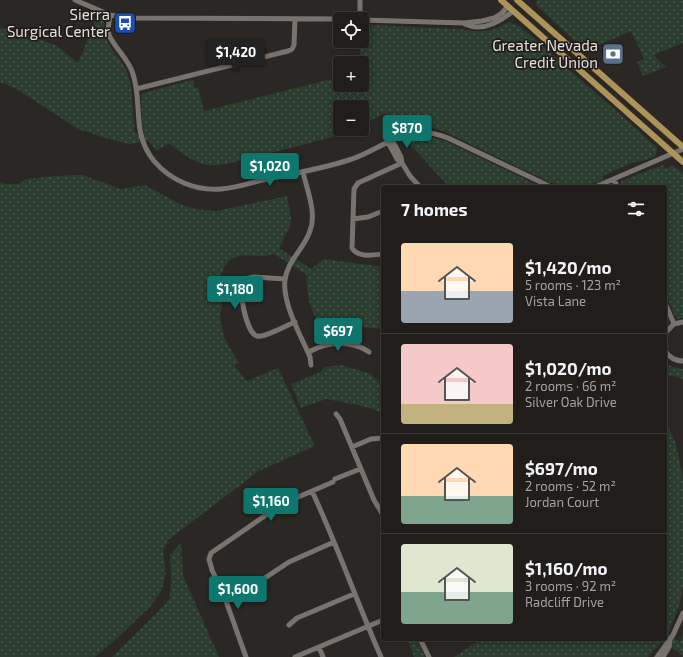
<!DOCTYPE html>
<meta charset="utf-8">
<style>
:root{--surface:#201d1b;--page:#282624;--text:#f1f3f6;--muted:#a2a2a3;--line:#3d3b3a;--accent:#0f766e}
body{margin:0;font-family:"Exo 2",sans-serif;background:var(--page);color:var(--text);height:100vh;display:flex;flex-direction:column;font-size:15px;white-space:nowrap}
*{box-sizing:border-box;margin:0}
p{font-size:13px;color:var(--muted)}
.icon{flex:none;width:22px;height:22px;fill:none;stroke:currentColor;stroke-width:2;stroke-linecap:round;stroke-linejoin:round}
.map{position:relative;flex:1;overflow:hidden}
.drawer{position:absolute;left:381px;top:185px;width:286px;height:456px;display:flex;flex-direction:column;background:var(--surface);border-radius:4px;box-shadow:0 2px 10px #0003,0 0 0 1px var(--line)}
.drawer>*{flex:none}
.buttons{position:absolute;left:333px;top:12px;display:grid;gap:8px}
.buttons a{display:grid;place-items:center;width:36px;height:36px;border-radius:4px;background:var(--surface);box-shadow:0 2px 10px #0003,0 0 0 1px var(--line);font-size:20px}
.price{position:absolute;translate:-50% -34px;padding:0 9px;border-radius:4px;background:var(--accent);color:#fff;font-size:13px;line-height:26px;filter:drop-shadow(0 1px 2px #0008)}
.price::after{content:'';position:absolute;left:50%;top:24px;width:12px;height:9px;margin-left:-6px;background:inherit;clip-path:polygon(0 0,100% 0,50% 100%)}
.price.active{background:#222;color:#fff}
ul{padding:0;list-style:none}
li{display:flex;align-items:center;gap:12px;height:100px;padding:0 20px}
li+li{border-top:1px solid var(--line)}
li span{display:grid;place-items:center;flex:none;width:112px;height:80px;border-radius:4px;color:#555}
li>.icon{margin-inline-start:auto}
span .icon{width:48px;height:48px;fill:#fffc;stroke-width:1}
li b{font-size:17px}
h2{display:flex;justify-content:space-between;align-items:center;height:48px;padding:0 20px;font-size:17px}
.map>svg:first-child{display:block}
.grass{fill:url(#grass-dots)}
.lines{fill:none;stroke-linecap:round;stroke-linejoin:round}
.minor{stroke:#79736f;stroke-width:5}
.major{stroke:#ac9359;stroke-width:6}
.labels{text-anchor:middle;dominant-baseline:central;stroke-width:3.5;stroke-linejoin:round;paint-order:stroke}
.poi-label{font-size:15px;fill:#e2dfdd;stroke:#221d1a;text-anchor:end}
</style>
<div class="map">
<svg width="683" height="657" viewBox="0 0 683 657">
<defs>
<pattern id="grass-dots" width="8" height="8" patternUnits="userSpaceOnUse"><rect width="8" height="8" fill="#2b3d2f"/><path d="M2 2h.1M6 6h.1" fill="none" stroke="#49594d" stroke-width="1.8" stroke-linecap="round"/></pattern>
</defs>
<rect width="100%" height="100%" fill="#2b2724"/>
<path class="grass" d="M537,0H683V43L653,55L666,67L643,76L637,62L644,59L631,31L586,51L536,5Z
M98,15L104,17C105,24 103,31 106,38C111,52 124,61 128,75C134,94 132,114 135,133L144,132L142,123L141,96L143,93L193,80L195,88L198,87L204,111L340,77V85H362V72L365,71L357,41H362V28H371V25L459,29C472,31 484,33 497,28C501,26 505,23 509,22L520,27L529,34L641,133L657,148L656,156L643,161L634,162L602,176L603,180C582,188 570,189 549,182L441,130C425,126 410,127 396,133L386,113L362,125V107H340V129H354L340,135L259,156L258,155C243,159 224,167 208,165C195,164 180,152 170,144H168L156,151L149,141L129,144L109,139L78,129L15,88L0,82V28L21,32L57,46L78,63Z
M415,136H426L443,140L542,187H449L407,141Z
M663,165L665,169L673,165L683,174V318L678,319L675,316L665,292V187H621C619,184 620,182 623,180Z
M70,175H83L121,189L145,185L180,204L195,209L216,211L287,196L291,218L290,226L279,248L311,269L324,259L383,267V329L353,326L319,325C311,308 305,294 307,275L274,254L263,256L242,255L231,259L224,267L221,275L222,306L220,316L222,328L225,339L239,363L234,366L247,381L278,368L315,446L259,471L168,540L163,551L166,573L161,592L150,607L114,641L95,657H0V182L5,184H19L26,179Z
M665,357L668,360V365L673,367L683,369V379L665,374Z
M341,365L371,374L379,382L383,381V413L363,406L326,399L301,408L291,384L321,372L325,367Z
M665,420L676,444L683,479V585L680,603L668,634L680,642L683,634V657L678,652L662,642L648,657H454L481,639H665Z
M181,543L183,576L219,657H112L158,612L170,598L171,579L170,555Z
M407,639H416L425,657H414Z"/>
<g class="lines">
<path class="minor" d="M75,0L110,15L128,18L340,19
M110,15L108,30L109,35C115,48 127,58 132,71C144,103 130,131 154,161C171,181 196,191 221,189C238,188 255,181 272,178C297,173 324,168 349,160C386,148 405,121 448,138L551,187
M360,19V0
M362,20L464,23L482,21L494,18L502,13L508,6
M465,24C482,32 500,22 513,11
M136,89L288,51L292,49L294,45L295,19
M392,140L401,157L402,163
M388,142L397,159L402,163L410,176L420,187
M303,172C307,190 317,213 310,231C304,249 287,261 285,280C282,303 301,336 310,357L311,365
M614,179L617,187
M595,187L683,149
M353,219L368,217L383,211
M383,254C373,255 358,258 352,248L354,189L358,183L402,163
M285,279L254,277L244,279C237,287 246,333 257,336C265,338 287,325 295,322
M665,303L674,324
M665,333L674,324L683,322
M665,351C669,357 675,361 683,361
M308,352C314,350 320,346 326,345C339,341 358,344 369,352
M336,414L340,419L374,500L383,515
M352,447L371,439L383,438
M335,479L360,469
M312,491C337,545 357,602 381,657
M226,601L247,590L289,562L334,542
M289,625L297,618L354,594
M420,639L429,657
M319,647L323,657
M246,657L226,601L212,570L209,559L211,553L282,504L333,482
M295,657L383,620
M657,657L673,635L683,613
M663,657L669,647L670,640"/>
<path class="major" d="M501,0L683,162
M517,0L683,147"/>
</g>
<defs>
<g id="bus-square" transform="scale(1.15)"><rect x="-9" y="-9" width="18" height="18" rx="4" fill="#1a4fb4" stroke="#221d1a"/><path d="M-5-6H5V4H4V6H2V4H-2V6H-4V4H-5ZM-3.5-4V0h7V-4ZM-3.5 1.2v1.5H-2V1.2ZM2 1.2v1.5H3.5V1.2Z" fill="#fff"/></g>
<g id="bank-square" transform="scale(1.15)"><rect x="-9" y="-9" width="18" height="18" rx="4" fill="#5c6f8a" stroke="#221d1a"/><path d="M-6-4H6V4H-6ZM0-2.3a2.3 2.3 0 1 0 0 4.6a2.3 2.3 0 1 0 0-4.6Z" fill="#fff"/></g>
</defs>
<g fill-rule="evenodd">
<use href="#bus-square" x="125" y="23"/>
<use href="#bank-square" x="613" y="54"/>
</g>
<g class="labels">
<g class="poi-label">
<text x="110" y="14">Sierra<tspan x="110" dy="17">Surgical Center</tspan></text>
<text x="598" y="45">Greater Nevada<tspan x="598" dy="17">Credit Union</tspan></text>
</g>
</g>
</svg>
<div class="buttons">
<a><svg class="icon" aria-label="locate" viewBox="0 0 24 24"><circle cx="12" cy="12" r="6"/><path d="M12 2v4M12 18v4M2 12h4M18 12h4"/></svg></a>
<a>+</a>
<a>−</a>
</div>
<b class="price active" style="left:236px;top:73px">$1,420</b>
<b class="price" style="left:407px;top:149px">$870</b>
<b class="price" style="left:270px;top:187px">$1,020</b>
<b class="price" style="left:235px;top:310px">$1,180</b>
<b class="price" style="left:338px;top:352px">$697</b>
<b class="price" style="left:271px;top:522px">$1,160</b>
<b class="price" style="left:238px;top:610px">$1,600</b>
<section class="drawer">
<h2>7 homes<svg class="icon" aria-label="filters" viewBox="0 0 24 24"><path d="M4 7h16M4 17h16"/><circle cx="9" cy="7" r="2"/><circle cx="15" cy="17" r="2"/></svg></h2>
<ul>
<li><span style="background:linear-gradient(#ffd9b3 60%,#9aa5b1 0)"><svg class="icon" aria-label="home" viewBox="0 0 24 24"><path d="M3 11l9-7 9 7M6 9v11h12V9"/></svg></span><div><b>$1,420/mo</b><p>5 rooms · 123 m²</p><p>Vista Lane</p></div></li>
<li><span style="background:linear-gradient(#f6c9c9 75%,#c2b280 0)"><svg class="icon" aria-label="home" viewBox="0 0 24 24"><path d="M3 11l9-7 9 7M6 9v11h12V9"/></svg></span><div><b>$1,020/mo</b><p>2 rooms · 66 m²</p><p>Silver Oak Drive</p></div></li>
<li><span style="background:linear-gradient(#ffd9b3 65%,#7fa58c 0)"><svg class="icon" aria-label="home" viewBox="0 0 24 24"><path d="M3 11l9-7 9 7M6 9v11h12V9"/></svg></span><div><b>$697/mo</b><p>2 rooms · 52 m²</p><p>Jordan Court</p></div></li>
<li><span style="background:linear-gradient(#dfe7d0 60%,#7fa58c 0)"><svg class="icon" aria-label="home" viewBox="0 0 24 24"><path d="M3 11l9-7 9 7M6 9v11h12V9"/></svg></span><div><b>$1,160/mo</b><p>3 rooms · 92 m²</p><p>Radcliff Drive</p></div></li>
</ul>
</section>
</div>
